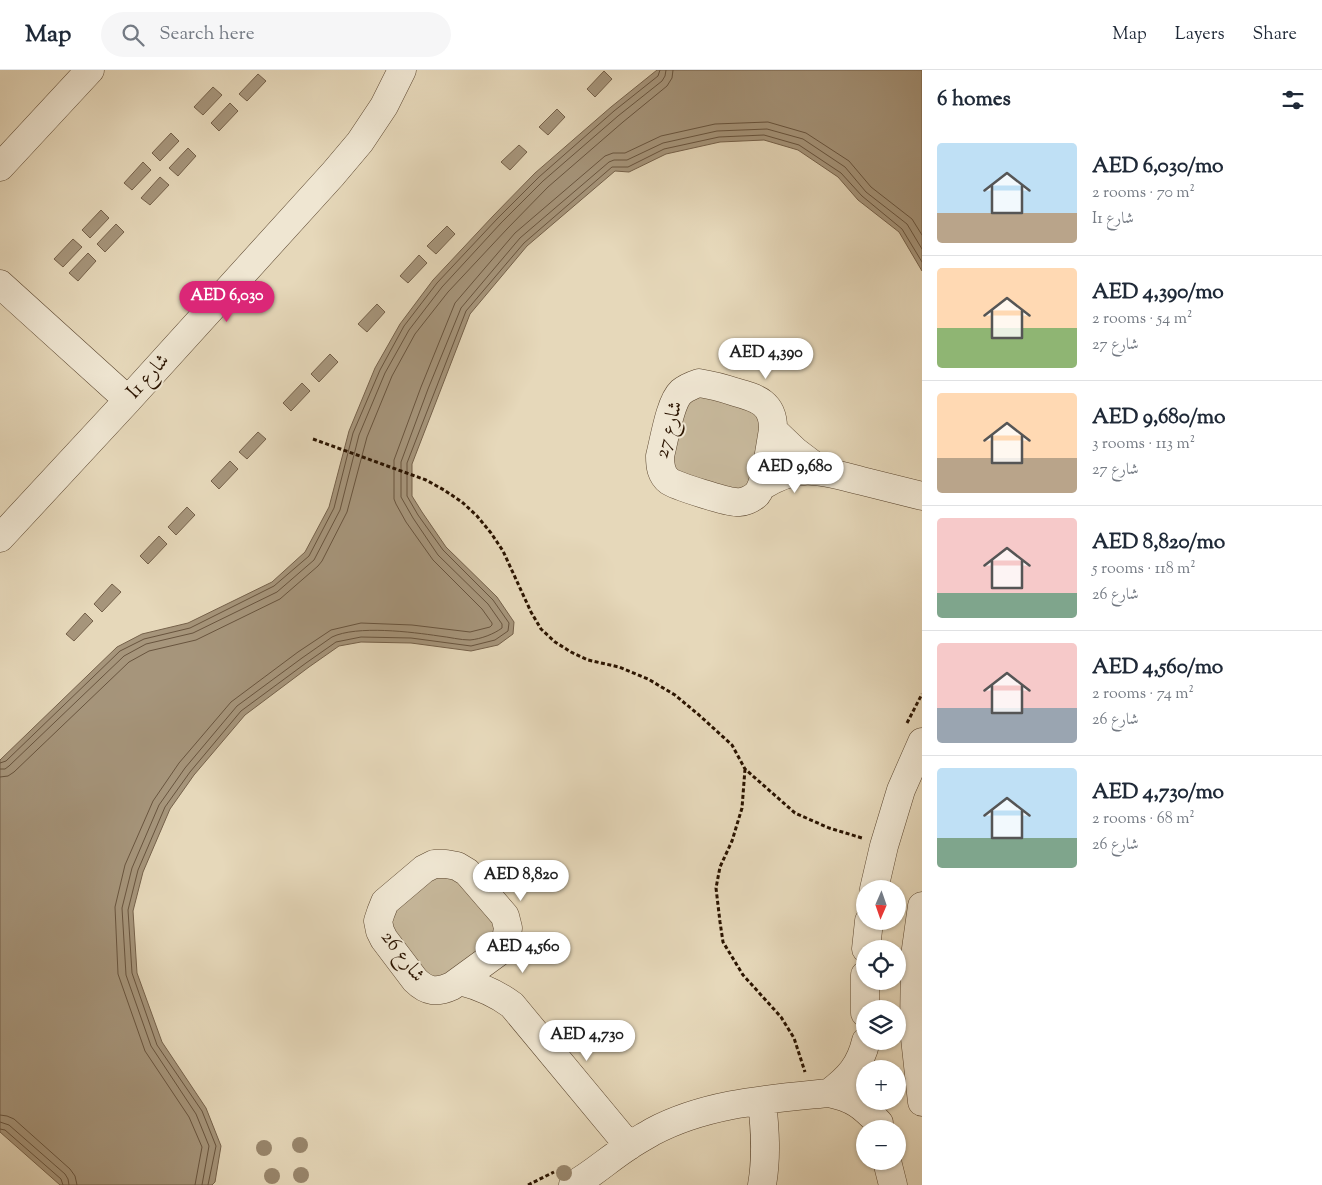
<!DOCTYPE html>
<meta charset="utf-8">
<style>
:root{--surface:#fff;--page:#f6f6f7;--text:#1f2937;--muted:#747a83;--line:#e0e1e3;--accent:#db2777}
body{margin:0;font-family:"Sorts Mill Goudy",Amiri,serif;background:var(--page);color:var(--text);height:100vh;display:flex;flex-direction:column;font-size:19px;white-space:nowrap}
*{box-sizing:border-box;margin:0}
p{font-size:16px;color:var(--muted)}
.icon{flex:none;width:28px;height:28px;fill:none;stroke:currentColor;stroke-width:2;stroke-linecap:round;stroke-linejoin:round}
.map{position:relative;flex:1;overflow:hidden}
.drawer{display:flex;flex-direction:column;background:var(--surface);width:400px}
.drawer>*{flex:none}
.needle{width:32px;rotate:182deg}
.buttons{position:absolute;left:856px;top:810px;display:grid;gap:10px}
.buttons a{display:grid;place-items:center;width:50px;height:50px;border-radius:50%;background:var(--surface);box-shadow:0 1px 4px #0004;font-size:25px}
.price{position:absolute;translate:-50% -42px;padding:0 11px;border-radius:18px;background:#fff;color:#222;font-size:16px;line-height:32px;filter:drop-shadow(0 1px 2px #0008)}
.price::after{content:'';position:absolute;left:50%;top:30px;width:15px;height:11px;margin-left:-8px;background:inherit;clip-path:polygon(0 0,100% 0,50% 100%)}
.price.current{background:var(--accent);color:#fff}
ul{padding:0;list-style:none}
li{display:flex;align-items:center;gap:15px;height:125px;padding:0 15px}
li+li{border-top:1px solid var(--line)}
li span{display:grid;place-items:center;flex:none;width:140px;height:100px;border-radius:5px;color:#555}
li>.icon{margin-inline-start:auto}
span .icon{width:60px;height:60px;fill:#fffc;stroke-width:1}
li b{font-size:21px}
h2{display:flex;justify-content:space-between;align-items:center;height:60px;padding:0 15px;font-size:21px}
header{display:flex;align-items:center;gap:30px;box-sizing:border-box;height:70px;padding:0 25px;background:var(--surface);border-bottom:1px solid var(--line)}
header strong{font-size:24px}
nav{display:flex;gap:28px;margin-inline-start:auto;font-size:18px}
.search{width:350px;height:45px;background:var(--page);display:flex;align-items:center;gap:12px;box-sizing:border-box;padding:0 18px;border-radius:28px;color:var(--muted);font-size:19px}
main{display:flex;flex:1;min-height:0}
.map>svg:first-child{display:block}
.green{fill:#c6b79a;stroke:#78664d}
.water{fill:#a6957b;stroke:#75614a}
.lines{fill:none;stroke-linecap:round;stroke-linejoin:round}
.shore{stroke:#68543e;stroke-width:1}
.minor-casing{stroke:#5a452e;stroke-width:29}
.path{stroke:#2b1400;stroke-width:3;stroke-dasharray:4 2.5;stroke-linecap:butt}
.minor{stroke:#efe6d2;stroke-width:28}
.tree{fill:#99876d}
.labels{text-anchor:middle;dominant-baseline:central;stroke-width:4;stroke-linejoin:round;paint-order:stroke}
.street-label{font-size:20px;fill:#2b1400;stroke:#efe6d2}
</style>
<header>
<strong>Map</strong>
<div class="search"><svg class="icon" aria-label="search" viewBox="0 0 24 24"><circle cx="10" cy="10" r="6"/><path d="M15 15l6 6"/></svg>Search here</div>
<nav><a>Map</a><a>Layers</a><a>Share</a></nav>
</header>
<main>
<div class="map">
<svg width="922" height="1115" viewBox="0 0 922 1115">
<rect width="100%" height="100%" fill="#e6d8ba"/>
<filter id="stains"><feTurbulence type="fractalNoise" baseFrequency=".004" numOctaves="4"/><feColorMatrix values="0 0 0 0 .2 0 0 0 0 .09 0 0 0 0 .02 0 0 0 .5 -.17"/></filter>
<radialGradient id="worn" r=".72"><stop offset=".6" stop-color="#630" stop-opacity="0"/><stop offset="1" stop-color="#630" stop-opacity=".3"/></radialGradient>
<path class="green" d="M695,323L766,343L754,409L743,421L678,406L669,387L683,333Z
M436,806L458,809L494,855V870L446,909L422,906L386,846Z"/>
<path class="water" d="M657,0H922V201L899,162L858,130L838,107L798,80L764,70L720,72L666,84L629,102L615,101L527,176L470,244L412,394V426L422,442L446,477L497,527L514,552L513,564L498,575L471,581L411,573L361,572L339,576L309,597L245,645L194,705L170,739L143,802L133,841L137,903L162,972L206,1038L221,1076L215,1112L212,1115H60L0,1062V690L117,577L142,564L188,553L272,512L305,482L329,437L349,361L375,298L400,254L433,210L493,146L535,103L611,37Z
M604,1L612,9L595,27L587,19Z
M258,4L266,11L247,31L239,24Z
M213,17L222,25L203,45L194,37Z
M230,33L238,41L219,61L211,53Z
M557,39L565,47L548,65L539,57Z
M171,63L179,71L160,91L152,83Z
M519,75L527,82L510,100L501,92Z
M188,78L196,86L178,106L169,98Z
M143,92L151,100L132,120L124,113Z
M160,107L169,115L150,135L141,128Z
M101,140L109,148L90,168L82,160Z
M116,154L124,162L105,182L97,174Z
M447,156L455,164L436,184L427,176Z
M73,169L82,177L63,197L54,189Z
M88,183L96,191L78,211L69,203Z
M419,185L427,193L408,213L400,206Z
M377,234L385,242L367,262L358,254Z
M330,284L338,292L319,312L311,304Z
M302,313L310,321L291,341L283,333Z
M258,362L266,369L247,389L239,382Z
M230,391L238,399L219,419L211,411Z
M187,437L195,445L176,465L168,457Z
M159,466L167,474L148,494L140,486Z
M112,514L121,522L102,542L94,534Z
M85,543L93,551L74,571L66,564Z"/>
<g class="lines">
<path class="shore" d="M0,693L6,691L120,581L144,569L190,558L274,516L309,486L334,438L353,363L380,300L404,256L437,213L497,149L539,107L614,41L658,6L660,0
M0,699H5L9,696L124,586L146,574L193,563L277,522L314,490L340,440L359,365L385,303L409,260L442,217L501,153L543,111L618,46L662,11L665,6L666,0
M0,707L8,706L14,702L129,592L149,581L196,570L280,529L318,496L322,491L347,442L367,367L392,306L415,264L448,222L507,159L548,117L623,52L667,16L672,8L673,0
M0,1045L7,1046L14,1049L70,1099L75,1106L77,1115
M0,1052L9,1055L65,1104L68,1109L69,1115
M0,1059L5,1060L61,1109L63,1115
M195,1115L202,1077L189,1047L145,981L118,904L115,837L125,795L153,731L179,693L231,632L298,582L331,560L361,553L412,555L470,562L490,557L492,555V553L482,539L433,490L406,452L396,434L394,429V390L421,317L455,233L515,163L605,86L613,83H625L661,66L715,54L768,52L806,63L849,91L871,117L912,149L922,165
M202,1115L209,1076L196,1044L151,976L126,905L122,838L132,798L159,735L185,698L237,636L302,588L332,567C357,555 412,562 439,566C449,567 460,570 470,570C481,569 494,564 502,558V554L488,534L438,485L413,448L401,427V392L428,319L461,238L520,168L609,92L614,90H627L663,73L717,61L767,59L803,69L845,97L866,122L907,154L922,179
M208,1115L216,1076L202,1041L157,975L132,903L128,840L138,800L165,737L190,702L241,641L306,593L336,572L361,567L411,568L471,576L495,570L508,561L509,553L493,530L443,480L418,445L407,426V393L466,241L524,173L612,97H628L664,79L719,67L764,65L799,75L841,103L862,126L902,159L922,192"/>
<g class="minor-casing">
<path id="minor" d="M0,97L90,0
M0,214L128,330
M699,313C712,315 723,318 735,322C757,328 774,333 773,360C770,375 766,413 757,424C752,429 743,433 736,432C727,432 676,416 669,411C661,405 660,396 660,386C664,371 670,332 681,322C687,317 693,315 699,313Z
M773,360L795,381L820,400
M762,416C800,392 822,401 862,411C882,416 902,421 922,426
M0,468L128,330L333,104L360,72L384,36L402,0
M434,794H446L457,796L467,802L505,846L508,858L506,870L500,881L452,916C437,923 427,922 415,910L384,869L380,861L378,851L381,842L385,832L424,799Z
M874,819L884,776L901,720L922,672
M922,836L915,886L914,959L922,1032
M866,879L869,851
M865,905V943
M460,911C479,916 496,923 512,935L629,1076
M829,1023C849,1008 860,996 866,971
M762,1031C765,1059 767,1087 762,1115
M887,1091L893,1115
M573,1115C593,1104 610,1088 629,1076C636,1071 644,1067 652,1062C706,1033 769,1029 829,1023C853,1028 862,1035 879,1053"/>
</g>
<path class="path" d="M313,369L426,410L444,420L462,432L477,446L491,463L503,481L531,542L541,559L555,572L571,582L588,590L619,597L648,609L675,625L699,645L732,675L745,699L795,743L829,758L862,768
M907,653L922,624
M745,699L742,738L732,771L720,797L716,818L720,852L723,872L743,905L781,947L794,968L805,1002
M861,1069L864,1084
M528,1115L554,1102"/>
<use href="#minor" class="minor"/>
</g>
<g class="tree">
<circle cx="300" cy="1075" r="8"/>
<circle cx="264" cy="1078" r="8"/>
<circle cx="564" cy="1103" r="8"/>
<circle cx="301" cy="1105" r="8"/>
<circle cx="272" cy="1106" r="8"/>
</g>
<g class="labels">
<g class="street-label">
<text transform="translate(149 307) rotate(-48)">I1 شارع</text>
<text transform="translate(670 360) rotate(-75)">شارع 27</text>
<text transform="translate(402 887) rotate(53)">شارع 26</text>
</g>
</g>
<rect width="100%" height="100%" filter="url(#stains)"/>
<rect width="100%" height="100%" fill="url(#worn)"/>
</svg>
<div class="buttons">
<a><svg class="needle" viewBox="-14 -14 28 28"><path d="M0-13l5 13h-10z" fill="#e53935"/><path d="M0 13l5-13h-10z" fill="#747a83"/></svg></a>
<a><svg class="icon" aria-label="locate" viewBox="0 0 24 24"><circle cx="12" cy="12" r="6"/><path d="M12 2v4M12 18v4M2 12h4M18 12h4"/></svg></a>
<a><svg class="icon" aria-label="layers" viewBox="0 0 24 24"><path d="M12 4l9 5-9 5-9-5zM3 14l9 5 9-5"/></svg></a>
<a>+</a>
<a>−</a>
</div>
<b class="price current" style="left:227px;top:253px">AED 6,030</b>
<b class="price" style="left:766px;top:310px">AED 4,390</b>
<b class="price" style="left:795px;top:424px">AED 9,680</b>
<b class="price" style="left:521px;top:832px">AED 8,820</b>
<b class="price" style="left:523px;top:904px">AED 4,560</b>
<b class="price" style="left:587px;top:992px">AED 4,730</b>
</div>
<section class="drawer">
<h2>6 homes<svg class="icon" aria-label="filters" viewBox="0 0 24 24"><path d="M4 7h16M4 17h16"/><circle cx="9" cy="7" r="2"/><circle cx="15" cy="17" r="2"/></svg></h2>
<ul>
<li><span style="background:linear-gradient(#bfe0f5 70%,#b9a48a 0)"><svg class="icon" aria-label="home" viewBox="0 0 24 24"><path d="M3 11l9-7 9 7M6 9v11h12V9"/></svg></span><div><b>AED 6,030/mo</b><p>2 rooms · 70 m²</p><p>I1 شارع</p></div></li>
<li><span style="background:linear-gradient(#ffd9b3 60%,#8fb573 0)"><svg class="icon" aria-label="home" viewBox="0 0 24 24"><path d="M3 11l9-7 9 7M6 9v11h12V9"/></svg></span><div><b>AED 4,390/mo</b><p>2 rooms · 54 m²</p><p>شارع 27</p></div></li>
<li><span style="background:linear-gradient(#ffd9b3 65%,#b9a48a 0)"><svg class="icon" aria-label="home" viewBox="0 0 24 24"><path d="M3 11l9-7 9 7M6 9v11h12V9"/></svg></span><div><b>AED 9,680/mo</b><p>3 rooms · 113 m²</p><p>شارع 27</p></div></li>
<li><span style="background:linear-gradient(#f6c9c9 75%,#7fa58c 0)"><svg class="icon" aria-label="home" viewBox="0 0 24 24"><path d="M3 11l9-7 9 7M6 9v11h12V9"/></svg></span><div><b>AED 8,820/mo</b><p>5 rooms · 118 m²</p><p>شارع 26</p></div></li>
<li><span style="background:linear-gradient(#f6c9c9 65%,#9aa5b1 0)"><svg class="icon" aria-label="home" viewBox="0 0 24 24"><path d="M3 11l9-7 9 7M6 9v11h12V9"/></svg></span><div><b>AED 4,560/mo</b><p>2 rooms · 74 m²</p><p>شارع 26</p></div></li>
<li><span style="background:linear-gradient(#bfe0f5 70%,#7fa58c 0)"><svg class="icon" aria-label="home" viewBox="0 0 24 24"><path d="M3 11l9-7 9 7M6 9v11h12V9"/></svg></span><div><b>AED 4,730/mo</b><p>2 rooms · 68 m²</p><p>شارع 26</p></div></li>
</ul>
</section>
</main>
